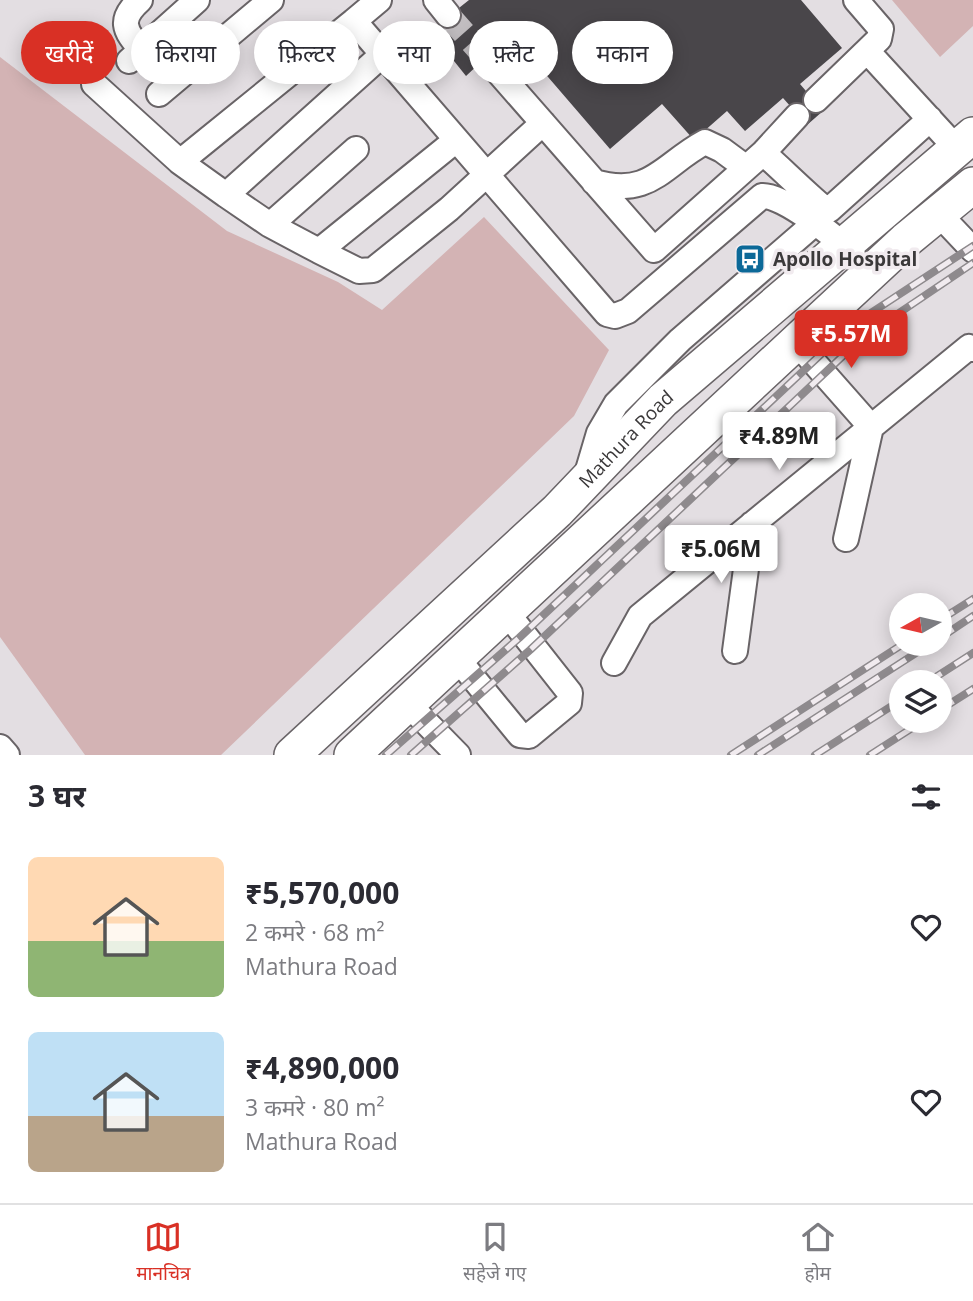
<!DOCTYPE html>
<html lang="hi">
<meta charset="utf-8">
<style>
:root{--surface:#fff;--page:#f2f2f3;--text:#2b2b33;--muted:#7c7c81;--line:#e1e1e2;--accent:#d93025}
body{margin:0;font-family:"Open Sans","Noto Sans Devanagari",sans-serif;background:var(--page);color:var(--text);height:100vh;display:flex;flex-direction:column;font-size:26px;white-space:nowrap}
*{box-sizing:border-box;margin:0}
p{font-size:23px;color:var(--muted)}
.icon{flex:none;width:38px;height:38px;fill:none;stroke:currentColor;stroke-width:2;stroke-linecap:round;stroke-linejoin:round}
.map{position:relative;height:755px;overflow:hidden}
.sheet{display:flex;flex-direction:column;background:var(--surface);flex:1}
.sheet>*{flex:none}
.banner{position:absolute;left:21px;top:21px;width:931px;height:63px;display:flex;gap:14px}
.needle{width:46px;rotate:262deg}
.buttons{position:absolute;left:889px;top:593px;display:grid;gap:14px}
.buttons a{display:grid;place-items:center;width:63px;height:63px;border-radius:50%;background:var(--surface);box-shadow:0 4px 18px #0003;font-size:35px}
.price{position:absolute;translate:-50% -60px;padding:0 16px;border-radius:7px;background:#fff;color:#222;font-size:23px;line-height:46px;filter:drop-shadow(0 2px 4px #0008)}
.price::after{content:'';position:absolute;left:50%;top:42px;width:21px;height:16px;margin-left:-10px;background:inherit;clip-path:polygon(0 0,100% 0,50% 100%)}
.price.selected{background:var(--accent);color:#fff}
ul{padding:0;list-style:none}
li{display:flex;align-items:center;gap:21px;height:175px;padding:0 28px}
li span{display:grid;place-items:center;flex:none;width:196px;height:140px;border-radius:10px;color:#555}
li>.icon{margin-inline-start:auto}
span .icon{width:84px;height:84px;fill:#fffc;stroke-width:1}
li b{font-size:30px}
h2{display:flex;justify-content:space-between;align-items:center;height:84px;padding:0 28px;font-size:30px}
.pill{padding:0 24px;border-radius:32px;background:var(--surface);box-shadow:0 4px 18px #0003;font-size:24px;line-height:63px}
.pill.selected{background:var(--accent);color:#fff}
.menu{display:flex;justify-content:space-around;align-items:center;height:98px;border-top:2px solid var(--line);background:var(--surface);font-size:19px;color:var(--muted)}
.menu a{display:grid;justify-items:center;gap:4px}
.menu .selected{color:var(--accent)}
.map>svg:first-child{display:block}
.green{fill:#d3b3b4}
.building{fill:#49464a}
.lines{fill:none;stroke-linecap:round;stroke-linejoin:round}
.minor-tunnel{stroke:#c1bdc0;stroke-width:24;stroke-dasharray:24 12;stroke-linecap:butt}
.minor-casing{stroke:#696467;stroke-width:28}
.highway-casing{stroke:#696467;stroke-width:38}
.minor{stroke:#fff;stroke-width:24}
.highway{stroke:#fff;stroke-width:35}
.rail-casing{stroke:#8e8a8d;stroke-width:8}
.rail{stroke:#f1ebef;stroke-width:5;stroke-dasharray:16;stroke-linecap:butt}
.labels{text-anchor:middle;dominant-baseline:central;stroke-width:7;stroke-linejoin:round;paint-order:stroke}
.poi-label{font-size:19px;font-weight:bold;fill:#3b393a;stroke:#f1ebef;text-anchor:start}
.street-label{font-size:19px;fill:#3b393a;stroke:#f1ebef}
</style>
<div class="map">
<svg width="973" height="755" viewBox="0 0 973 755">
<rect width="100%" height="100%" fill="#e3dee2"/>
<path class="green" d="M892,0H973V26L940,57Z
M0,57L227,231L338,282L382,310L484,217L609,350L574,416L221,755H85L0,637Z"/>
<path class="building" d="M469,0H801L842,48L800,84L823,111L807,125L783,98L745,131L727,111L694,140L662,104L610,149L511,34L466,76L430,31Z"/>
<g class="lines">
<path class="minor-tunnel" d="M448,15L486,58"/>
<g class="minor-casing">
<path id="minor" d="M140,0C119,19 123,30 142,50
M379,0L354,21L607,314L615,316L628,311L762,196C782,194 839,239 853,255
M436,0L448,15
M868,52L957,149
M486,58L654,250L763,153C776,163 820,208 829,210L930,119
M129,61L197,0
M94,84L180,162
M159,94L271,0
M816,100L879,39L881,29L856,0
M455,141L319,251L359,271L373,270L449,209L543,123
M763,153L797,116
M594,182C651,198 662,165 705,142L722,150L745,167
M226,195L180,162L354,21
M938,213L973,250
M270,225L226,195L382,55
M319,251L270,225L356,149
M796,342L871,427L846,539
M586,477L599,433L616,404L680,340L815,223
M735,651L752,524
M456,657L520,735L529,736L569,703L570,693L507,613
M614,663L640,616L969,347L973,349
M407,703L458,755
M0,747L7,755"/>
</g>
<g class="highway-casing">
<g id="highway">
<path id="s1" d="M292,755L557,511L663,400L973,135"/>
<path d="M352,755L906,240L973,185"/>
</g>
</g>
<use href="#minor" class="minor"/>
<use href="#highway" class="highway"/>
<g class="rail-casing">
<path id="rail" d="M940,620L973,599
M940,638L973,616
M928,682L973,653
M940,710L973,689
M386,755L519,638L851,326L973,246
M411,755L530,650L862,338L973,263
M731,755L903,644
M758,755L930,644
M815,755L901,700
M870,755L923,721"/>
</g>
<use href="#rail" class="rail"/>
</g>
<defs>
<g id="bus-square" transform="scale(1.575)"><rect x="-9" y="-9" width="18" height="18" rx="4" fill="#0c6998" stroke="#f1ebef"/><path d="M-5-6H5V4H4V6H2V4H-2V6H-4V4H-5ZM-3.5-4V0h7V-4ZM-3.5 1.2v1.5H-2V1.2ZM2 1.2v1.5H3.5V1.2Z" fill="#fff"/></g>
</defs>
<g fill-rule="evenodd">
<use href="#bus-square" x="750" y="259"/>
</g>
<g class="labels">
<g class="poi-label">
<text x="773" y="259">Apollo Hospital</text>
</g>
<g class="street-label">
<text stroke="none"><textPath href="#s1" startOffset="460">Mathura Road</textPath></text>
</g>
</g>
</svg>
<div class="buttons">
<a><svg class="needle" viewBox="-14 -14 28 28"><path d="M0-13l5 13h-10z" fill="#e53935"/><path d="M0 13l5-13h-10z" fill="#7c7c81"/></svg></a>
<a><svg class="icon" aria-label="layers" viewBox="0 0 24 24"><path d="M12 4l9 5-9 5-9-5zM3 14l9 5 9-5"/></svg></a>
</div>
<b class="price selected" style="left:851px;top:370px">₹5.57M</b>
<b class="price" style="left:779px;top:472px">₹4.89M</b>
<b class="price" style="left:721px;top:585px">₹5.06M</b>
<div class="banner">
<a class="pill selected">खरीदें</a>
<a class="pill">किराया</a>
<a class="pill">फ़िल्टर</a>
<a class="pill">नया</a>
<a class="pill">फ़्लैट</a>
<a class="pill">मकान</a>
</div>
</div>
<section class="sheet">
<h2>3 घर<svg class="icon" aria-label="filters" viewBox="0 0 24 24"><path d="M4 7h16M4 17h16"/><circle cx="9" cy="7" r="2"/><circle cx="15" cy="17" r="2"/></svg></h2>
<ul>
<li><span style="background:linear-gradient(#ffd9b3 60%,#8fb573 0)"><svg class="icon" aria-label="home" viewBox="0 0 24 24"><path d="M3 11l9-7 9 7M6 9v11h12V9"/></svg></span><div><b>₹5,570,000</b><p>2 कमरे · 68 m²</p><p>Mathura Road</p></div><svg class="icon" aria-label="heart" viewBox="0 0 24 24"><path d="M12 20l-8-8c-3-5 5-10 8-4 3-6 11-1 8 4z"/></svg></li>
<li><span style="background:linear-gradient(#bfe0f5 60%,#b9a48a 0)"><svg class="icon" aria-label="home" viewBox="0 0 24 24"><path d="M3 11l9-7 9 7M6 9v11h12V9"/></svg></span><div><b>₹4,890,000</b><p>3 कमरे · 80 m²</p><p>Mathura Road</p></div><svg class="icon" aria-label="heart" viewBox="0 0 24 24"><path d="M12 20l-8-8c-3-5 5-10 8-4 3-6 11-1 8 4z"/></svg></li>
</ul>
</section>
<nav class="menu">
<a class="selected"><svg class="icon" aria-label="map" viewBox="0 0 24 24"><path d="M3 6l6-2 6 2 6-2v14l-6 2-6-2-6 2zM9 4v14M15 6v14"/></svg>मानचित्र</a>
<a><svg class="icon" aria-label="saved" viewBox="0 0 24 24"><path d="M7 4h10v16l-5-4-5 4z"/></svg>सहेजे गए</a>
<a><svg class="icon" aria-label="home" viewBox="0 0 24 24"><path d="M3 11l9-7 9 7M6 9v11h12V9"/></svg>होम</a>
</nav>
